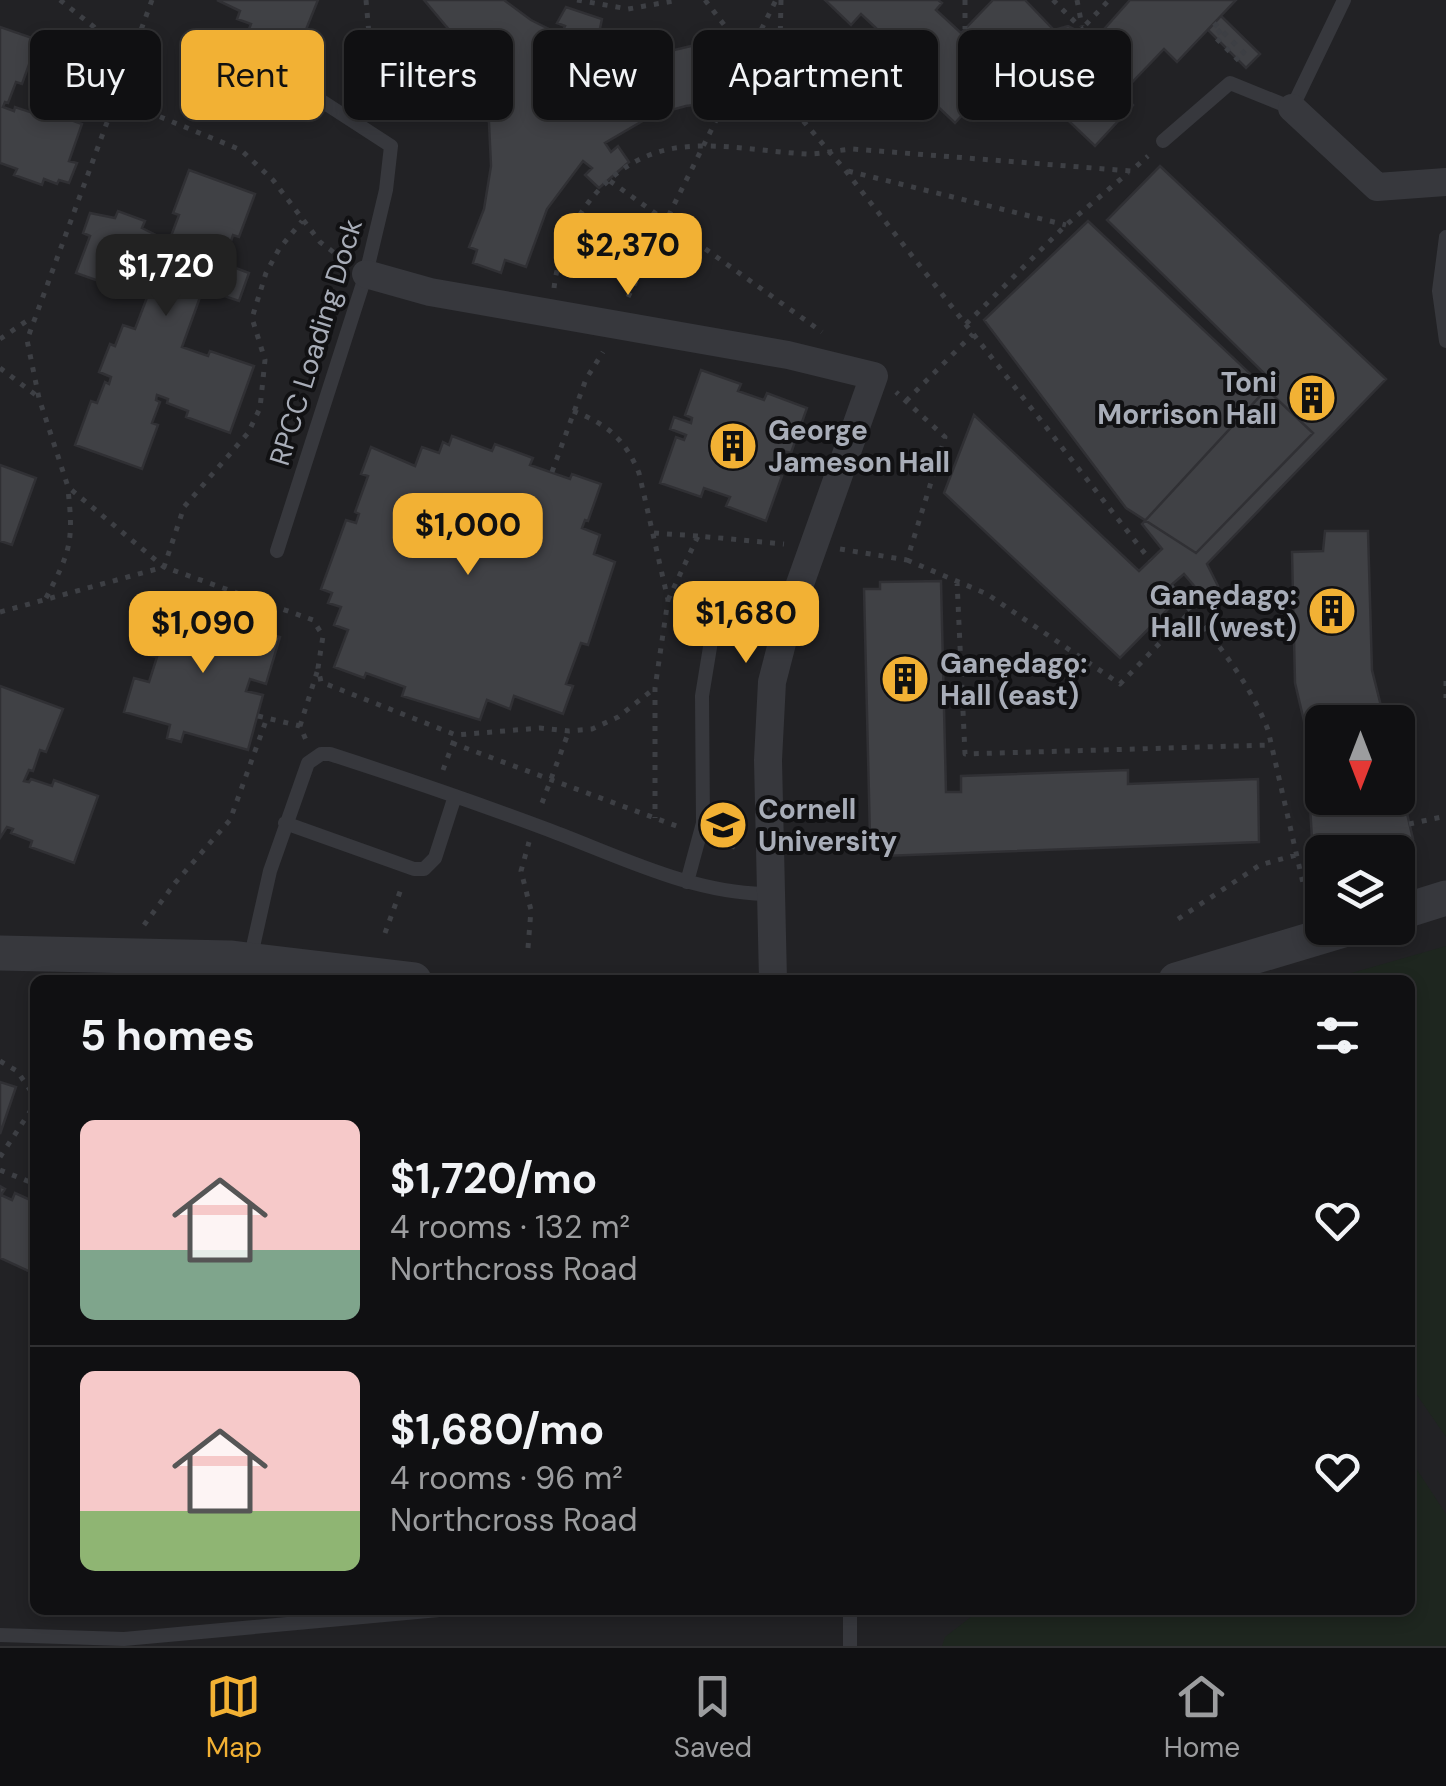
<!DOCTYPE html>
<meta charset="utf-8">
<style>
:root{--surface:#101012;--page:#1e1e20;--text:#f1f3f6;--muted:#9c9d9f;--line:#303032;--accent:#f2b134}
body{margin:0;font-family:"DM Sans",sans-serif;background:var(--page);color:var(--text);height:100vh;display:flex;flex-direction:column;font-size:38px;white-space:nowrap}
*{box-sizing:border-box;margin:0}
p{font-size:32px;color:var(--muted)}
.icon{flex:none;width:55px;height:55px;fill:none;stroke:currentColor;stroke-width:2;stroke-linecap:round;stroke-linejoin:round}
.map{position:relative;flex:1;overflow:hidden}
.side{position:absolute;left:30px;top:975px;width:1385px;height:640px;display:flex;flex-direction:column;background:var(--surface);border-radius:15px;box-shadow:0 5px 15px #0003,0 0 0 2px var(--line)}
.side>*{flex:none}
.top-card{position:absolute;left:30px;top:30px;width:1388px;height:90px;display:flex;gap:20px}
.needle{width:65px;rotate:180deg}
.controls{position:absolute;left:1305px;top:705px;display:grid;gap:20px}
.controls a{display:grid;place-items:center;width:110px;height:110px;border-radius:15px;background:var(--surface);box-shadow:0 5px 15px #0003,0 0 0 2px var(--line);font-size:50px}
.price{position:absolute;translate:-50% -85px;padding:0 22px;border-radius:20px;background:var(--accent);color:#111;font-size:32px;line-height:65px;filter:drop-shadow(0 2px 5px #0008)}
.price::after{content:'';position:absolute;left:50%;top:60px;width:30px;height:22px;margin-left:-15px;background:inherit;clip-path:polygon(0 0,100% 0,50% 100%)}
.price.selected{background:#222;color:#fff}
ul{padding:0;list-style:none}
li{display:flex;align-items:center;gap:30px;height:250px;padding:0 50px}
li+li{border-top:2px solid var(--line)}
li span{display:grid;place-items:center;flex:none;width:280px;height:200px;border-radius:15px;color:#555}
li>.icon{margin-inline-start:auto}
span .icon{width:120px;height:120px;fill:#fffc;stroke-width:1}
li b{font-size:42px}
h2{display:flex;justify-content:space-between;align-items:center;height:120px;padding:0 50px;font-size:42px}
.tag{padding:0 35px;border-radius:15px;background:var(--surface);box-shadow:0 5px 15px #0003,0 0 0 2px var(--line);font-size:35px;line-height:90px}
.tag.selected{background:var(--accent);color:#111}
.tabs{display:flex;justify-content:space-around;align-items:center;height:140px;border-top:2px solid var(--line);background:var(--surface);font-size:28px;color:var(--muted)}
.tabs a{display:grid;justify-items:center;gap:5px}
.tabs .selected{color:var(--accent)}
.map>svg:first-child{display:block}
.built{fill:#222225;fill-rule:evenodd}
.green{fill:#1e261f}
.building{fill:#404145;stroke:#303034;stroke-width:2.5}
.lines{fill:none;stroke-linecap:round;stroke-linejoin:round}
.path{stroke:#3d3f44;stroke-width:5;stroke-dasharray:5 8;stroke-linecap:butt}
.service{stroke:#37383d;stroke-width:14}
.minor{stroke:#37383d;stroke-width:28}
.tertiary{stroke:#37383d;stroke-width:35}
.labels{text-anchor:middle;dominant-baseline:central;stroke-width:8;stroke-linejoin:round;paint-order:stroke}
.street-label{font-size:28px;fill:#a8adb8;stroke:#111113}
.poi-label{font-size:28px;font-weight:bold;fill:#a8adb8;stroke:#111113;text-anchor:start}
</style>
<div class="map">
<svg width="1446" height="1646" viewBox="0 0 1446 1646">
<rect width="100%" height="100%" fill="#161618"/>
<path class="built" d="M0,0H1446V1646H0ZM1322,722H1398V798H1322ZM1322,852H1398V928H1322ZM35,980H1410V1610H35Z"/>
<path class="green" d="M1446,946V1437L1410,1385V980H1327Z
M1410,1459L1446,1514V1646H942L945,1637L980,1610H1410Z"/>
<path class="building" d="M217,0H318L301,42L287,36L282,48L247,34L251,24L237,19L240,11Z
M424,0H504L531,20L561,35L565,26L557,23L566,7L602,19L598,38L590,35L587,44L618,51H670L708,42L712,65L725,62L730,91L718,93L719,102L686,106L653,115L605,143L611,152L618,146L629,162L599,188L585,175L592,168L583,161L547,209L526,267L505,260L501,273L473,263L477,250L469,247L484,209L491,166L489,123L483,94L461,44Z
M825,0H938L942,3L936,10L961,33L993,0H1025L1054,30L1068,26L1076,30L1079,43L1075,50L1081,55L1130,0H1236L1177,62L1164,49L1121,94L1133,105L1095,146L1010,65L996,80L995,88L985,90L955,123L914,84L924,73L861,14L851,25Z
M1221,16L1260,54L1246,68L1208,30Z
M0,27L38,40L22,84L16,82L8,103L5,102L3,107L14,111L15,107L36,114L38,108L82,124L69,161L77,163L69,183L59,180L57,184L44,179L42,185L14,175L17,169L0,163Z
M1160,166L1386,379L1207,564L1218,586L1201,594L1184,574L1162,593L1171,606L1120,658L944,493L974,415L1139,571L1162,549L1142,524L1273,382L1107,220Z
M189,170L255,194L239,237L233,235L226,257L222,256L220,262L249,273L239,301L203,289L182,347L208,356L210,351L254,366L230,433L186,417L188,411L167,403L168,399L157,395L156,400L160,402L152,423L158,425L142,469L75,445L91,401L97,403L105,382L109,384L111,377L99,372L110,344L115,346L123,325L135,329L151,287L146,286L144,290L123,282L121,289L76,273L90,236L83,233L90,213L115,218L118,211L145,221L142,228L174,244L176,237L171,236L179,215L173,213Z
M1088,221L1313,433L1196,553L1126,508L984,320Z
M701,370L741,384L738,391L764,400L767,393L807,408L791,453L783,451L781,456L796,461L792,474L777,468L775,474L782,476L766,521L726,506L730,497L704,488L701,497L660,483L676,437L684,440L686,435L670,429L674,417L691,423L692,418L685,415Z
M452,436L492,451L495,444L533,458L530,465L570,479L572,474L601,484L588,521L585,520L582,528L600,535L594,554L615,562L588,645L581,643L566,684L573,686L563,714L514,696L510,709L487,700L480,720L402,696L405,687L366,673L364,678L334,667L348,630L334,625L341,607L328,603L332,593L321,589L346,520L356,523L359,514L355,512L368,476L361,474L371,447L415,466L422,447L439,453L443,442L449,445Z
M0,465L36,478L12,545L0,541Z
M1325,531H1368L1372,670L1385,722H1322V797L1295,683L1292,552L1323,551Z
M941,581L946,792H961V776L1128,770V784L1258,779L1259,842L883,856V839L870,838L864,589H880V582Z
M158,603L205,617L209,603L221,607L217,619L280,637L266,684L250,679L246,691L263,695L248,750L184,732L181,742L167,738L170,725L124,712L134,678L149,682L157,657L144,654Z
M0,686L63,709L46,752L40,750L33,771L29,770L24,781L29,782L31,779L52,786L54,780L98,796L74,863L30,847L32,841L11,833L13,829L7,827L0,838Z
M1398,775L1413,839H1312L1310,806H1325L1323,798H1398Z
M0,1082L16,1087L0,1134Z
M0,1186L5,1189L1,1195L12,1200L15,1193L35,1202L31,1209L35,1211V1274L0,1258Z"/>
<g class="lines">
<path class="path" d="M60,0L94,27L142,103L158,116L241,150L273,180L320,242L345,261
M152,0L27,340L39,398L68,487L164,567L313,620L323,636L318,668L321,682L456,735L540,728L569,731L592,729L618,717L655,688
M366,0L369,34L386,115
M577,0L628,9L679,0
M705,0L748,56L845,170L1150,560
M781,0L780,47L792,106
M965,0V29
M1053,0L1082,29
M1077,0L1082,26
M1214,23L1246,55
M1221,30L1214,36L1241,63
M1077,34L1109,0
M848,171L1066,225
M610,181L822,332
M554,288C562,220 612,153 684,147C724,143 767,152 807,154C823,154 838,150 853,149L1131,171L1148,156
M628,297L776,0
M966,324L1066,225L1128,173
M0,339L31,318
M0,368L37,396
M906,401L973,334
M573,411C607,424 625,439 639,473L668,600L655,688V818
M552,472L586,379L603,352
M654,533L698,536
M840,549L907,560L945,437L896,392
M907,560L987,594L1120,684L1191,611
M957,581L965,754L1271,745
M1171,586C1207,632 1247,675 1268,730L1303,883
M46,598C70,552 74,542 68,490
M668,600L698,536L784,544
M0,612L164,567L184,507L248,433L260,408L265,360L252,318L266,273L279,249L302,221
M1446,681V698
M258,716L300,726L306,740
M300,726L317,672
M452,743L679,827
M443,770L456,735
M542,803L569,731
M1409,824L1446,816
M718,841L740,849
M796,849L883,846
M1178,919L1260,865L1296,855
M144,925L175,883L230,820L267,718
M385,933L401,889
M528,948L531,910L521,871L529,842
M0,1061L17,1071L35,1097
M0,1157L35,1104
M0,1170L35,1184"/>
<path class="service" d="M218,55L297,85L391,146L386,190L366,274L277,551
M1163,141L1230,83L1292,108L1344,0
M1446,237L1439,291L1446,341
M285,823L414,869H424L435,858L455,796
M687,882L703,823L702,696L711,641L716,633L734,630L780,642
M250,960L270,871L308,763L321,754H330C404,778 477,803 549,830C621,857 693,894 770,894
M0,1635L124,1639L439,1610
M850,1646V1610"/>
<path class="minor" d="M1292,108L1377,187L1446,182
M366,274L430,292L788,355L874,376L790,612L772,682L768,760L773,980"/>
<path class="tertiary" d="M1398,913L1446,898
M0,953L230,958L414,980
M1176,980L1350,928"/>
</g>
<defs>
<g id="building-disc" transform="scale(2.5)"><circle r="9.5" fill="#f2b134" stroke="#111113"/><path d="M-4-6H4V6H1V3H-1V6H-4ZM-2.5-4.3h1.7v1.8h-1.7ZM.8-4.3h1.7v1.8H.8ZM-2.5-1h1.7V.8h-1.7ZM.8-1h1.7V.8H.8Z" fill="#111"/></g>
<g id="university-disc" transform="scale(2.5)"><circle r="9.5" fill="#f2b134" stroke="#111113"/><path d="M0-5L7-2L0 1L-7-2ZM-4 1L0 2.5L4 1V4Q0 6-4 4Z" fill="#111"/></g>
</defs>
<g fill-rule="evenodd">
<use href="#building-disc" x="1312" y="398"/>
<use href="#building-disc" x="733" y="446"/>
<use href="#building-disc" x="1332" y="611"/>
<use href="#building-disc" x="905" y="679"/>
<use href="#university-disc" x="723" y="825"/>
</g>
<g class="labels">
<g class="street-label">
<text transform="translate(316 342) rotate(-73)">RPCC Loading Dock</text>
</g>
<g class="poi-label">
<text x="1277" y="382" text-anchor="end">Toni<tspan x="1277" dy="32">Morrison Hall</tspan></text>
<text x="768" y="430">George<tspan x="768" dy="32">Jameson Hall</tspan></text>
<text x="1297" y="595" text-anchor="end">Ganędagǫ:<tspan x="1297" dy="32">Hall (west)</tspan></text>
<text x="940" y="663">Ganędagǫ:<tspan x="940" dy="32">Hall (east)</tspan></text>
<text x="758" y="809">Cornell<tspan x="758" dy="32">University</tspan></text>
</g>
</g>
</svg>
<div class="controls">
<a><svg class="needle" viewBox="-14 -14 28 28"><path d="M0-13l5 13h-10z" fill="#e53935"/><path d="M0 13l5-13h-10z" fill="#9c9d9f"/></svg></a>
<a><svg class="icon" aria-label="layers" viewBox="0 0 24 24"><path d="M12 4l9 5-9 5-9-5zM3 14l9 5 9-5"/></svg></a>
</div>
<b class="price" style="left:628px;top:298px">$2,370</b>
<b class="price selected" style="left:166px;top:319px">$1,720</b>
<b class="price" style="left:468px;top:578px">$1,000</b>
<b class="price" style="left:746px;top:666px">$1,680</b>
<b class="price" style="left:203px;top:676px">$1,090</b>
<div class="top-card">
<a class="tag">Buy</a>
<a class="tag selected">Rent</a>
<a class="tag">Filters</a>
<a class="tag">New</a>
<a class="tag">Apartment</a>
<a class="tag">House</a>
</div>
<section class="side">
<h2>5 homes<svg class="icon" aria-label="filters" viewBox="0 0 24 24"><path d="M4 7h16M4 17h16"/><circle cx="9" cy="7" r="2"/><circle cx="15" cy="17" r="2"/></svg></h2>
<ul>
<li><span style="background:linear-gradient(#f6c9c9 65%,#7fa58c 0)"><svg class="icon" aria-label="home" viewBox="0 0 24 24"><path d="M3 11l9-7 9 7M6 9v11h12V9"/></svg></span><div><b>$1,720/mo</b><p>4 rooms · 132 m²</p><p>Northcross Road</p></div><svg class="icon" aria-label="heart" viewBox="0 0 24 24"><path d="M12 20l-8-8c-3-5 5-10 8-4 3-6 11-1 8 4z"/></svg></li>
<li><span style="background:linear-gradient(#f6c9c9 70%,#8fb573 0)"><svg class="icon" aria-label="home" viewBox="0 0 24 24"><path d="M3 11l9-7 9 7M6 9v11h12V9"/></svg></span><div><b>$1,680/mo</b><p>4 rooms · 96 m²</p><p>Northcross Road</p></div><svg class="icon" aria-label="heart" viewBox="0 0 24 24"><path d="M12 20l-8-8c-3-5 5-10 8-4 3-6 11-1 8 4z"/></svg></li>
</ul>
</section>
</div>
<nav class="tabs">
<a class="selected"><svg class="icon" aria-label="map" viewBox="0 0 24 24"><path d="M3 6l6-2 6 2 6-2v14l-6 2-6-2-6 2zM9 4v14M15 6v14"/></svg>Map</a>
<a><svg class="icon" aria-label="saved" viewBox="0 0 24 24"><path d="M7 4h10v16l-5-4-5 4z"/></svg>Saved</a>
<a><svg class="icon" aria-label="home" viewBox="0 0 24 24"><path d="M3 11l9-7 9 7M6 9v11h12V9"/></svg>Home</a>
</nav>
